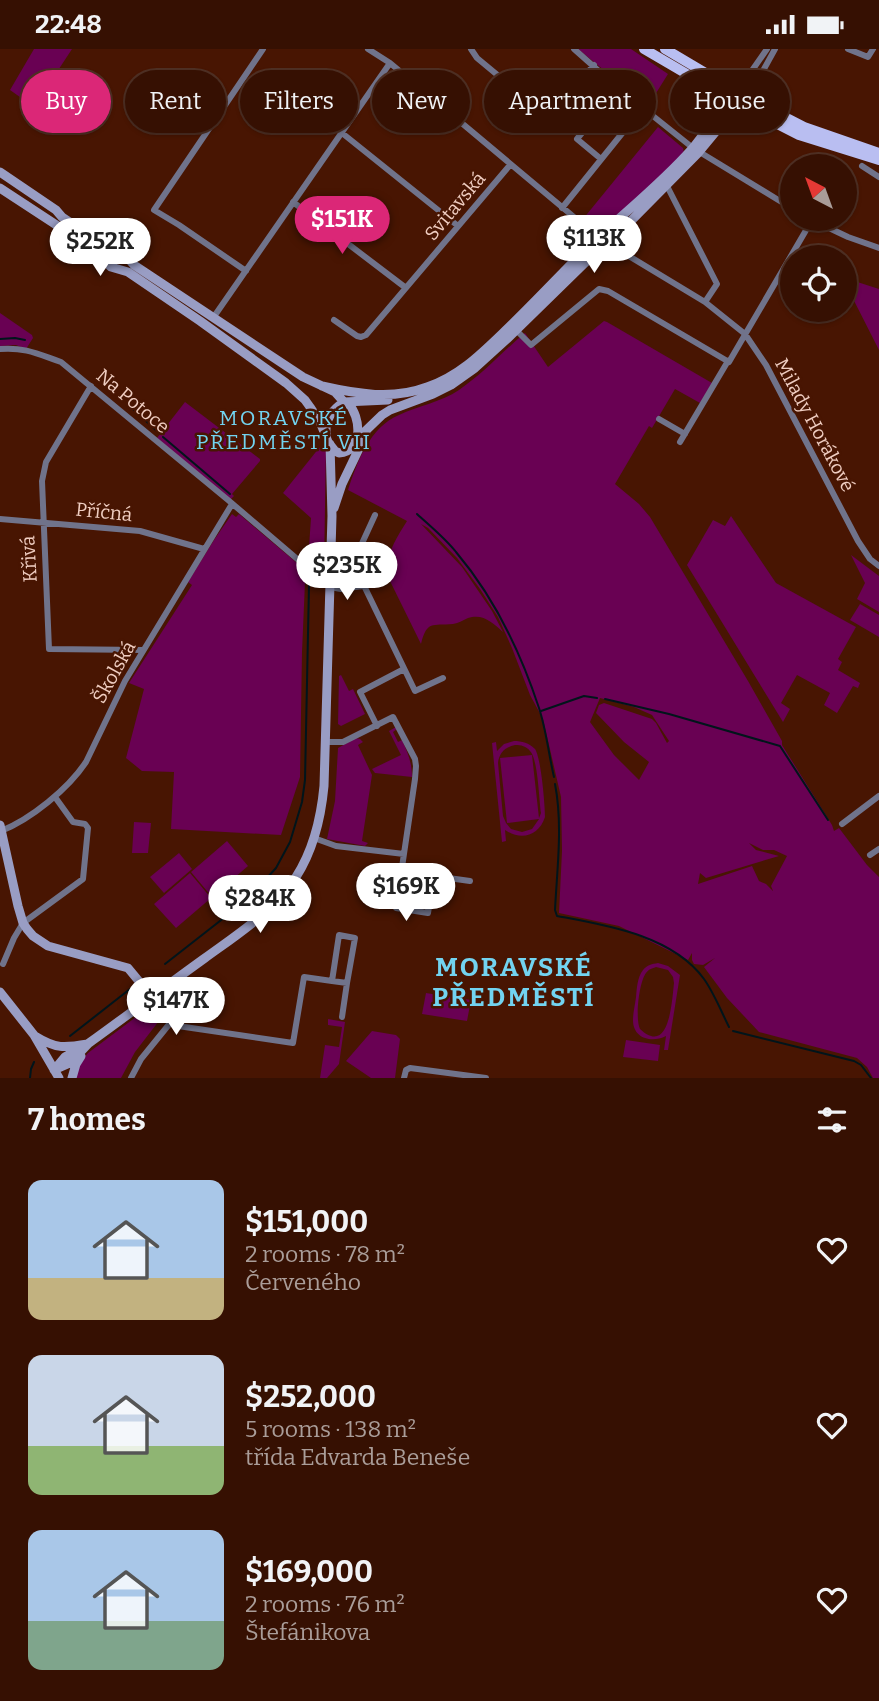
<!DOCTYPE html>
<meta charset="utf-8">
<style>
:root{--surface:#361002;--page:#411e11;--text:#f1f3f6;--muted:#aa9d99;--line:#503024;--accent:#db2777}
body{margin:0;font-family:Bitter,serif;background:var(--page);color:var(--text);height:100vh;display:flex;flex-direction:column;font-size:26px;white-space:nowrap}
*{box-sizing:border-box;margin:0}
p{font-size:23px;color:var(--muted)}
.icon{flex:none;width:38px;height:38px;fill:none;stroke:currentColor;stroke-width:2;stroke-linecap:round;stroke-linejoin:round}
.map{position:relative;height:1029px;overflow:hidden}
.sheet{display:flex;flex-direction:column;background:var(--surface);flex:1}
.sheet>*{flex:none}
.top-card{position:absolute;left:21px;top:21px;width:838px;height:63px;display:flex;gap:14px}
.needle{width:46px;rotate:319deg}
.controls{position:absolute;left:780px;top:105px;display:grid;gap:14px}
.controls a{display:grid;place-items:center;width:77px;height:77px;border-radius:50%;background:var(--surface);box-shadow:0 2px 5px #0004,0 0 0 2px var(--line);font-size:35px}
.price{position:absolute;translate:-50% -60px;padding:0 16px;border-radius:24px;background:#fff;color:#222;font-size:23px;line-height:46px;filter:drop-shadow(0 2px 4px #0008)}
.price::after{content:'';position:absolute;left:50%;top:42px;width:21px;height:16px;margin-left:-10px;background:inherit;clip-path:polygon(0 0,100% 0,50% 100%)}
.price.active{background:var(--accent);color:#fff}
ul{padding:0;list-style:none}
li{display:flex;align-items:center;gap:21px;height:175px;padding:0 28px}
li span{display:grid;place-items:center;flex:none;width:196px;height:140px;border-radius:14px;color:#555}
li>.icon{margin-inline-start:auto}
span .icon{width:84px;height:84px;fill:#fffc;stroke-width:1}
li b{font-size:30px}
h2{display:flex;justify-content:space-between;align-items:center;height:84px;padding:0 28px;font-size:30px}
.chip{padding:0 24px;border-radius:32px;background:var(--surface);box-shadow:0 2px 5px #0004,0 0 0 2px var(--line);font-size:24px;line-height:63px}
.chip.active{background:var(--accent);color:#fff}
.status{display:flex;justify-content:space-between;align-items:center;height:49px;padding:0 35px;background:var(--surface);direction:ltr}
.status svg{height:19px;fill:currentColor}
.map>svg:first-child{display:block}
.green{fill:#690153;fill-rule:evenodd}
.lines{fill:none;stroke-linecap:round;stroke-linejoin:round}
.stream{stroke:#00151b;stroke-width:2}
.street{stroke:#70738b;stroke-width:6}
.secondary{stroke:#999dc4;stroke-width:9}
.primary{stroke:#b9bef1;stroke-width:10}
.labels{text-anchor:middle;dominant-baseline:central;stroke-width:5;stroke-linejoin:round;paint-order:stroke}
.street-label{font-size:19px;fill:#f0cec2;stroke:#481502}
.neighbourhood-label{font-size:21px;letter-spacing:2px;fill:#72d3f0;stroke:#481502}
.district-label{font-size:26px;font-weight:bold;letter-spacing:2px;fill:#72d3f0;stroke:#481502}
</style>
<div class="status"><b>22:48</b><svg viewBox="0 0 49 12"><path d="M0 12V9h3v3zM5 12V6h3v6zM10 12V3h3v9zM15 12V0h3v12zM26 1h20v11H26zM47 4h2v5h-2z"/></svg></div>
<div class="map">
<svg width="879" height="1029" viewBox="0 0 879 1029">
<rect width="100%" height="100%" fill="#481502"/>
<path class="green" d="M34,0H72L34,58L10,41Z
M578,0H631L668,25L648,57Z
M658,78L683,99L684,104L656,132L603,179L597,180L583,170Z
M845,229L879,240V301L845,234Z
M0,264L32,286L33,289L26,300L16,296L0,297Z
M604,272L607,273L712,334L700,354L675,340L652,379L649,377L615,435L639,455L650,468L748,632L782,692V696L832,776L834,782L839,779L867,816L879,828V1029H873L867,1018L857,1009L759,983L727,949L704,918L715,909L703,916L694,915L692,911V904L688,911L619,877L559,864L562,802L561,748L543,670L530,646L512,599L498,568L480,540L457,509L428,479L421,475L462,518L492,562L503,583C493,574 483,564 468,569C463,571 459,574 453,575C432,577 427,571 421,595L390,532C383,509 395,491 407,472L348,441C357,413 370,378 399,366C418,357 441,353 459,341C484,324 503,302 525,284L548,318ZM600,649L634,658L652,666L669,692L667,694L656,674L652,670L604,654L599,656L596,664L624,693L649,713L639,731L614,706L590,673ZM749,794L763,801H774L787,807L771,837L773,842L766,835L759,832L752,817L698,835L700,824L706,829L779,807L756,801Z
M185,353L260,410V412L232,445L234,447L230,451L157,389Z
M326,397L324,520L320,523L310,516L308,512L311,469L283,444L319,399Z
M232,465L236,468L239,465L317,531L307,530L305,533L302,603L300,728L281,786L171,780L174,723L142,722L126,709L144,640L129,634L192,536L188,533L214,491Z
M731,467L776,534L856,578L838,610L842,613L838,621L860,634L858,639L853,637L837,664L824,656L830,644L797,626L781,654L790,660L783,673L687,516L713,471L725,477Z
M851,506L879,527V563L857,550L865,534Z
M860,555L879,566V588L850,571Z
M341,626L349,642L353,640L365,665L341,677L338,675L339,627Z
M396,678L397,680L393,683L398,693L402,691C408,704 412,714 412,728L375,724L372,720L401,706L389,682Z
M356,689L360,690L363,693L358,696L372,726L362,792L368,794L365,797L327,790L335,752L338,699Z
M514,692C522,692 529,694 535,700C541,709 545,755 545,768C539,787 521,792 505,781L506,792L502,793L492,694L496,693L497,702L504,695ZM515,696C521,696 526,697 530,702C538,710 539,751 541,764L539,769L532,706L500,709L507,774L539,770L532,780L522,783L511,780L506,774L503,767L498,714C499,704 505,698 515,696Z
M134,773L151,774L148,804H132Z
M227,792L248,817L212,848L191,823Z
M179,804L192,820L164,844L150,828Z
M190,824L211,849L176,879L154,855Z
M658,914L668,917L680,926L668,1001H664L666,987C652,994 633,990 633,971C633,964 635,956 636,948C637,939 637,929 643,921C647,916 652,915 658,914ZM656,918L668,921L673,928L674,934C672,950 670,1008 640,980C635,970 639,933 646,924C649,920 651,920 656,918Z
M426,944L471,951L467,972L422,965Z
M149,960L154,961L162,968L135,1003L121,1029H74L81,1012L88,1004L144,962Z
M328,970L345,973L339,1015L327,1029H320L325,996L339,998L342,978L328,976Z
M372,982L396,986L400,990L395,1029H371L346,1012Z
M626,991L660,996L658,1012L623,1008Z"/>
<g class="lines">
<path class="stream" d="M0,290L15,289L25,291
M133,360L159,384
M163,388L230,445
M417,465C430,477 445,489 456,503C494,548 521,604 539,659C546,680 549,707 554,728
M605,650L669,665L780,697L828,771
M541,662L584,647L597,649
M555,735C563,776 557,820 555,861L557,867C605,876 672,886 704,930C714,944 721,962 729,978
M165,915L248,850L276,819L290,793L302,753L305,731L309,536
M733,982L854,1012L861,1016L871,1029
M70,987L130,940
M30,1029L31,1020L34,1013"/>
<path class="street" d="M368,0L390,14L599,189L705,253L745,285L766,316L858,492L870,510L879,517
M471,0L477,9L548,68L594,16
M574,0L618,39L693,99L793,160
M848,0L868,8L873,0
M737,43L767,0
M746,48L753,40L775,0
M342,84L458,177
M601,110L577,90L618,39
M862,117L879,128
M666,135L717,235L705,253
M293,153L406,239
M562,159L632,72L607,52
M810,170L848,188L879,199
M246,222L179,176L154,161L263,0
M213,269L390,14
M334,271L357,287L361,288L366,286L510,116
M514,279L531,296L599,240L608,242L729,313L812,171
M0,300C25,298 38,305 61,313L228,451L330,538L341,540L363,537
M91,337L46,413L42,432L49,600L143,601
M659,370L685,385
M680,393L728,312
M375,466L353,514L415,642L443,629
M0,470L140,482L204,500
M377,677L360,643L404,620
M326,693H343L393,668L415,710L416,717L415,730L396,859L428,864L434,827L470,832
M842,775L879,747
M1,782C31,770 68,740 86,713L125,632L232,455
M314,789L336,797L404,805
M870,806L879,800
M3,915L14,889L23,874L83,830L88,779L85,775L73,773L55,748
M342,968L347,934
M171,973L178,977L293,994L304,928L332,932L339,886L355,889L347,934L332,932
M131,1029L141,1010L171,973L152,948
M404,1029L406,1021L410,1019L486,1029"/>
<path class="secondary" d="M0,123L56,161L62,168L98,192L120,200L134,216L303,328L335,343L344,353L388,351
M0,139L93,200L111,218L128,223L200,272L286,334L305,351L310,358L321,375L328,393L335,402L339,404C364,402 361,368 348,354
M322,337C357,345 393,351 427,338C460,327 483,303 508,279C535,253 560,226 586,200C621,166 659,137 691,101C706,84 717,63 733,46
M326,385C325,370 332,361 344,353
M355,392L382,366L390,361L433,345L451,336L475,319L507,290L595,204L616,187L699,103L742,51
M334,459L342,435L366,385
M0,776L18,857L23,874L27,880L33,887L48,897L128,919L152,948
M0,943L34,986L59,1029
M35,987C56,1000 64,999 88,995
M55,1020L65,1008L79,1000
M54,1021L70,1014L89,994C128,966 166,937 205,909C238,885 274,862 296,828C314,800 321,769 324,737L332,467L330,395
M72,1029L76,1015L81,1007"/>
<path class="primary" d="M644,0L738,55L799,86L879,111
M665,0L746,48L804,78L879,104"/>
</g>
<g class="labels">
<g class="street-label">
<text transform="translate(455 157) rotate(-50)">Svitavská</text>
<text transform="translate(133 352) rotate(40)">Na Potoce</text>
<text transform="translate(815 376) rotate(62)">Milady Horákové</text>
<text transform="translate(104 463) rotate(6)">Příčná</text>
<text transform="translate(29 510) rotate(-93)">Křivá</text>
<text transform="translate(114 623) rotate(-61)">Školská</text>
</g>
<g class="neighbourhood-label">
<text x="284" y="369">MORAVSKÉ<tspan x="284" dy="24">PŘEDMĚSTÍ VII</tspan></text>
</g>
<g class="district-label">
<text x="514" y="918">MORAVSKÉ<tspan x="514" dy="30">PŘEDMĚSTÍ</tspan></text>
</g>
</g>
</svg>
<div class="controls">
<a><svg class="needle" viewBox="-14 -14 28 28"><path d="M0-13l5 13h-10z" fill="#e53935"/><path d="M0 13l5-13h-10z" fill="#aa9d99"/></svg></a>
<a><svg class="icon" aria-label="locate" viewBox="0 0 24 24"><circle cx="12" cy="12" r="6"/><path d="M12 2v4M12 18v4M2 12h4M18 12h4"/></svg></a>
</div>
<b class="price active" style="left:342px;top:207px">$151K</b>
<b class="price" style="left:594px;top:226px">$113K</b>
<b class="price" style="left:100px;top:229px">$252K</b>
<b class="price" style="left:347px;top:553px">$235K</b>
<b class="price" style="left:406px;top:874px">$169K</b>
<b class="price" style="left:260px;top:886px">$284K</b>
<b class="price" style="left:176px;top:988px">$147K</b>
<div class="top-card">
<a class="chip active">Buy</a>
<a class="chip">Rent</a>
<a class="chip">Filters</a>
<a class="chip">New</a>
<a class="chip">Apartment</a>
<a class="chip">House</a>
</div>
</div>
<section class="sheet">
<h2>7 homes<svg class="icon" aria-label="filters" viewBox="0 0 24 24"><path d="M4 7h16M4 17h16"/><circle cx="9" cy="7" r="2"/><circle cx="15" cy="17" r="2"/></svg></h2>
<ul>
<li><span style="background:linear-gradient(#a9c7e8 70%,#c2b280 0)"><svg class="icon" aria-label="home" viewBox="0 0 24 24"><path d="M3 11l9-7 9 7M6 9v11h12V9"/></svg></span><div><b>$151,000</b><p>2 rooms · 78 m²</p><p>Červeného</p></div><svg class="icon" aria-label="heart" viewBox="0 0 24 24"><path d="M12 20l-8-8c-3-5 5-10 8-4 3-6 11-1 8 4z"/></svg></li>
<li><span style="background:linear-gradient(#c9d6e8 65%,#8fb573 0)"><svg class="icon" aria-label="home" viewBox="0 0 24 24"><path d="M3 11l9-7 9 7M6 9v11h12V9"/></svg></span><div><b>$252,000</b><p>5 rooms · 138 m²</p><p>třída Edvarda Beneše</p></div><svg class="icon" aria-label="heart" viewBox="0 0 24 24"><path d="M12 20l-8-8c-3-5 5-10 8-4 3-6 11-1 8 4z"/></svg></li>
<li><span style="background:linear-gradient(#a9c7e8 65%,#7fa58c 0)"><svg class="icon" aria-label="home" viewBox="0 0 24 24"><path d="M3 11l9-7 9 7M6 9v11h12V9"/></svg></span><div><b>$169,000</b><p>2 rooms · 76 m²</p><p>Štefánikova</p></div><svg class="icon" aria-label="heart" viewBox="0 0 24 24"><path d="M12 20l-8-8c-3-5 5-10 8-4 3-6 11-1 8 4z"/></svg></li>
</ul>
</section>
